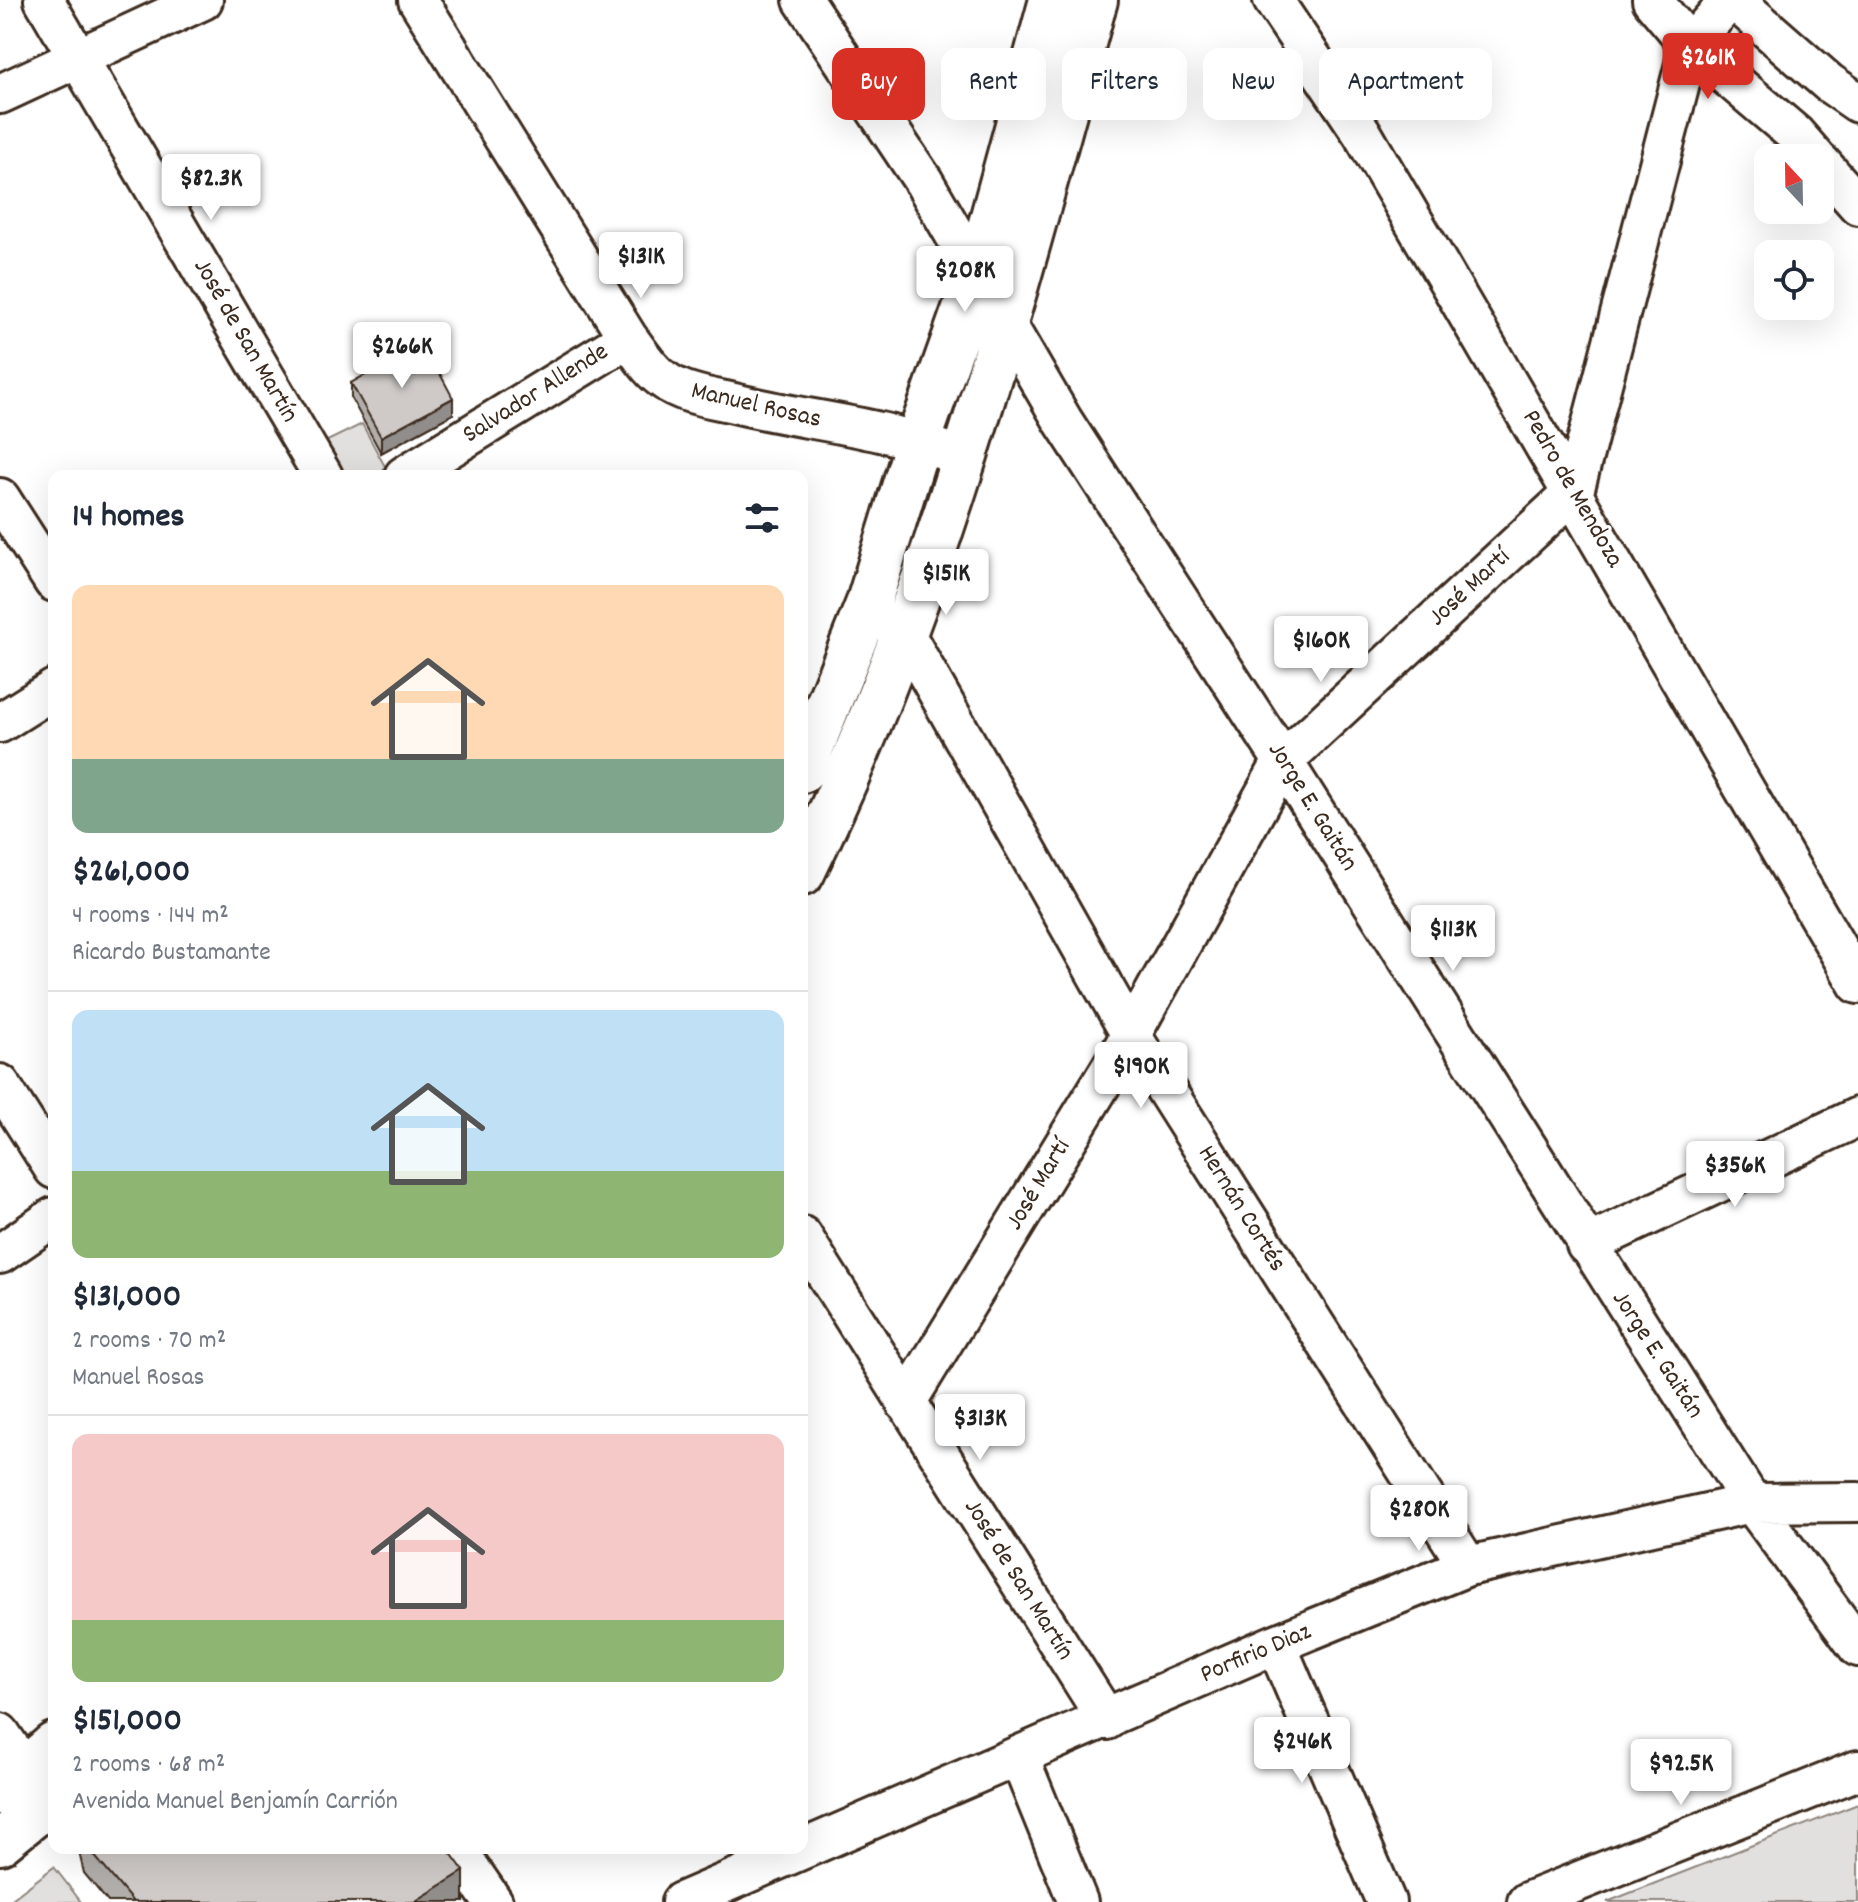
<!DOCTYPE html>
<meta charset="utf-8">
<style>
:root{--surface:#fff;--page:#f6f6f7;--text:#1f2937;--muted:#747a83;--line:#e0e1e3;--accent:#d93025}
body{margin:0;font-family:Dekko,sans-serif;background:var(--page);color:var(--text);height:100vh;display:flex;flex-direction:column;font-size:30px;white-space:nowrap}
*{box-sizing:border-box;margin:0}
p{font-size:26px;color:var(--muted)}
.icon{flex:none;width:44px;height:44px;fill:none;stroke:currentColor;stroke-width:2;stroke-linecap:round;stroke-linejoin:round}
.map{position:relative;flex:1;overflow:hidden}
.sheet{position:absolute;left:48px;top:470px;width:760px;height:1384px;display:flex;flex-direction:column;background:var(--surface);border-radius:16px;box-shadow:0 8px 32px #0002}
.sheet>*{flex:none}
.guide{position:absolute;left:832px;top:48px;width:760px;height:72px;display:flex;gap:16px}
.needle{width:52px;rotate:338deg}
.fabs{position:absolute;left:1754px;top:144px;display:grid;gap:16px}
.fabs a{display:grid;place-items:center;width:80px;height:80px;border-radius:16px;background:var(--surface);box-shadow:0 8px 32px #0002;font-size:40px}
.price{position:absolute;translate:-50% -68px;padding:0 18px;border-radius:8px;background:#fff;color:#222;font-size:26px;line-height:52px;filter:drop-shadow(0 2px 4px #0008)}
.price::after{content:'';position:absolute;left:50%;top:48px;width:24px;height:18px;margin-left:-12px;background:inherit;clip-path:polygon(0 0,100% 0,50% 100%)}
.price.active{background:var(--accent);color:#fff}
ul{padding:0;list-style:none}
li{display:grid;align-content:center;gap:16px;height:424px;padding:0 24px}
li+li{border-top:2px solid var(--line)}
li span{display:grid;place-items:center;height:248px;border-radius:16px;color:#555}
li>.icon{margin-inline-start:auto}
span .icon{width:144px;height:144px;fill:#fffc;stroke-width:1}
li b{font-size:34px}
h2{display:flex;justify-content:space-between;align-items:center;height:96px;padding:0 24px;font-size:34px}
.tag{padding:0 28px;border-radius:16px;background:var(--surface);box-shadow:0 8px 32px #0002;font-size:28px;line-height:72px}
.tag.active{background:var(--accent);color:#fff}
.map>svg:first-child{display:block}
.green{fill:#e2e0de;stroke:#8e857e;stroke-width:2}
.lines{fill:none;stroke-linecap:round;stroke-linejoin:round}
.minor-casing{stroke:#3b2a1e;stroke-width:44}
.major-casing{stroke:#3b2a1e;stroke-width:50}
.minor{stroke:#fff;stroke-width:38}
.major{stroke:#fff;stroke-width:44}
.wall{fill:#b2aeab;stroke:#3b2a1e;stroke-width:2}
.shaded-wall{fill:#918d8b;stroke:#3b2a1e;stroke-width:2}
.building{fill:#cfcac7;stroke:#3b2a1e;stroke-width:2}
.labels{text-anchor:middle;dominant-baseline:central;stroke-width:6;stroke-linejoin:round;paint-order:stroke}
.street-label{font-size:26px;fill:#3b2a1e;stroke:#fff}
</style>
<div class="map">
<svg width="1858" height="1902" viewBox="0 0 1858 1902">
<rect width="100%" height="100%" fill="#fff"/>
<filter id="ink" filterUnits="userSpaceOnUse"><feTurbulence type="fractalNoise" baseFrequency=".0125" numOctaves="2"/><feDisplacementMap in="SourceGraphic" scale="16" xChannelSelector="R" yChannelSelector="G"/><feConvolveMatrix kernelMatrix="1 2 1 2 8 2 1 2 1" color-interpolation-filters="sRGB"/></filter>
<g filter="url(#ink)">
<path class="green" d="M362,424L388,472L381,476H329L315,447Z
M1858,1804V1902H1607Z
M54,1867L81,1902H8Z"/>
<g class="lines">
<g class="minor-casing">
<path id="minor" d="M44,0L323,476
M418,0L628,338C639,352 649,370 664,380C682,394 712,398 734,403C810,422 890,426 962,458
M803,0L924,182L1063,421L1283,761L1752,1503L1858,1647
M1273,0L1362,133L1858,984
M1652,0L1690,45L1795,134L1816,158
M1734,0L1829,83L1858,103
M0,94L203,0
M1820,162L1858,205
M404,476L628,338
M0,498L54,582
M886,622L905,634L1131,1035L1468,1566
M0,723L54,689
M0,1084L54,1169
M802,1236L1107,1720
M1586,1245L1858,1117
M0,1254L54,1217
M906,1403L1131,1035L1283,761L1574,492L1690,45L1730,0
M1276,1644L1386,1902
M0,1733L42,1795
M1019,1757L1078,1902
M456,1848L493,1902
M681,1902L1276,1644L1468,1566L1752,1503L1858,1502
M1527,1902L1858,1770"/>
</g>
<g class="major-casing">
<path id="major" d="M802,770L868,605L919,439L978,272L1052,0
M802,873C938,596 1013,295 1095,0
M0,1792L54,1745
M0,1842L54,1798"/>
</g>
<use href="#minor" class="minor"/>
<use href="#major" class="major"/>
</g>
<path class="wall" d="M351,383L453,414L381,453L351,398Z
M78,1848H447L464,1902H108L84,1873Z"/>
<path class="shaded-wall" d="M453,398V414L381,453V437Z
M464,1871V1902H414Z"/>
<path class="building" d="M423,342L453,398L381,437L351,383Z
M88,1848H447L464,1871L414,1902H133Z"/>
</g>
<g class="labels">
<g class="street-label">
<text transform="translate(245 341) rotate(60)">José de San Martín</text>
<text transform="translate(536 394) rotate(-32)">Salvador Allende</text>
<text transform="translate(756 406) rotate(13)">Manuel Rosas</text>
<text transform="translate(1572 489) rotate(60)">Pedro de Mendoza</text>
<text transform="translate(1470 588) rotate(-43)">José Martí</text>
<text transform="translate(1312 807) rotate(58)">Jorge E. Gaitán</text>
<text transform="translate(1039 1185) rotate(-59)">José Martí</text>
<text transform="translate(1241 1209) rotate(58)">Hernán Cortés</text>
<text transform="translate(1657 1355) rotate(57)">Jorge E. Gaitán</text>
<text transform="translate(1018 1580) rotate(58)">José de San Martín</text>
<text transform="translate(1256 1654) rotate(-23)">Porfirio Diaz</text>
</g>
</g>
</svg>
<div class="fabs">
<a><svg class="needle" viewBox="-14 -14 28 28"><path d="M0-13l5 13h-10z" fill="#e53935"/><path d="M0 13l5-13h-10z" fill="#747a83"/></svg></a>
<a><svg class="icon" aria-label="locate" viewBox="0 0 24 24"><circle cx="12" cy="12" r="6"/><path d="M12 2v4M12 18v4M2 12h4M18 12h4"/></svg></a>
</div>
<b class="price active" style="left:1708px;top:101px">$261K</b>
<b class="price" style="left:211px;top:222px">$82.3K</b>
<b class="price" style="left:641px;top:300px">$131K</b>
<b class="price" style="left:965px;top:314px">$208K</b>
<b class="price" style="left:402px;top:390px">$266K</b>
<b class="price" style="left:946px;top:617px">$151K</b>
<b class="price" style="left:1321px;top:684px">$160K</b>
<b class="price" style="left:1453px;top:973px">$113K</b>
<b class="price" style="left:1141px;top:1110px">$190K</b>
<b class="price" style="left:1735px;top:1209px">$356K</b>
<b class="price" style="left:980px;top:1462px">$313K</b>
<b class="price" style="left:1419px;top:1553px">$280K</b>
<b class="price" style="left:1302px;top:1785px">$246K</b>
<b class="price" style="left:1681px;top:1807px">$92.5K</b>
<div class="guide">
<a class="tag active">Buy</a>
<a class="tag">Rent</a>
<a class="tag">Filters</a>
<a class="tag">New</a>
<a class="tag">Apartment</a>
</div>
<section class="sheet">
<h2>14 homes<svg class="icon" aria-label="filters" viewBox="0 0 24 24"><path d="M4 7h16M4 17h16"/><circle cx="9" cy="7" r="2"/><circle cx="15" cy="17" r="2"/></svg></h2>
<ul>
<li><span style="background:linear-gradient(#ffd9b3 70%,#7fa58c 0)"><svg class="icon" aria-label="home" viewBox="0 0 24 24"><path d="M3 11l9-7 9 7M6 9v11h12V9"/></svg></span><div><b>$261,000</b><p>4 rooms · 144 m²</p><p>Ricardo Bustamante</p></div></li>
<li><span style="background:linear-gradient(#bfe0f5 65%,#8fb573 0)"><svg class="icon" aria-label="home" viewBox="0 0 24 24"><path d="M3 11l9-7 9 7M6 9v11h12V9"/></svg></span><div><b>$131,000</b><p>2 rooms · 70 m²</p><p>Manuel Rosas</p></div></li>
<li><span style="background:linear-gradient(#f6c9c9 75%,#8fb573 0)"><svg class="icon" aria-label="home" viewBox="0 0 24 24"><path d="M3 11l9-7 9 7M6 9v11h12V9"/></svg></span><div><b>$151,000</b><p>2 rooms · 68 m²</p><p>Avenida Manuel Benjamín Carrión</p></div></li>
</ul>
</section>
</div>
